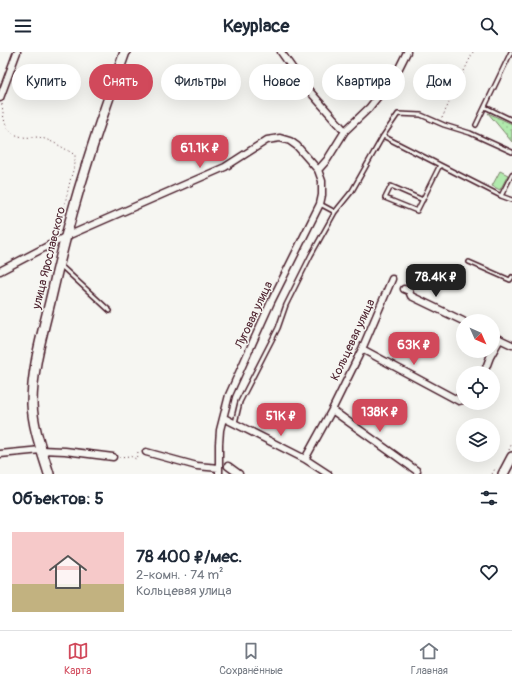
<!DOCTYPE html>
<html lang="ru">
<meta charset="utf-8">
<style>
:root{--surface:#fff;--page:#f6f6f7;--text:#1f2937;--muted:#747a83;--line:#e0e1e3;--accent:#d1495b}
body{margin:0;font-family:Pangolin,sans-serif;background:var(--page);color:var(--text);height:100vh;display:flex;flex-direction:column;font-size:15px;white-space:nowrap}
*{box-sizing:border-box;margin:0}
p{font-size:13px;color:var(--muted)}
.icon{flex:none;width:22px;height:22px;fill:none;stroke:currentColor;stroke-width:2;stroke-linecap:round;stroke-linejoin:round}
.map{position:relative;height:422px;overflow:hidden}
.details{display:flex;flex-direction:column;background:var(--surface);flex:1}
.details>*{flex:none}
.top-card{position:absolute;left:12px;top:12px;width:488px;height:36px;display:flex;gap:8px}
.needle{width:26px;rotate:135deg}
.fabs{position:absolute;left:456px;top:262px;display:grid;gap:8px}
.fabs a{display:grid;place-items:center;width:44px;height:44px;border-radius:50%;background:var(--surface);box-shadow:0 4px 16px #0002;font-size:20px}
.price{position:absolute;translate:-50% -34px;padding:0 9px;border-radius:8px;background:var(--accent);color:#fff;font-size:13px;line-height:26px;filter:drop-shadow(0 1px 2px #0008)}
.price::after{content:'';position:absolute;left:50%;top:24px;width:12px;height:9px;margin-left:-6px;background:inherit;clip-path:polygon(0 0,100% 0,50% 100%)}
.price.on{background:#222;color:#fff}
ul{padding:0;list-style:none}
li{display:flex;align-items:center;gap:12px;height:100px;padding:0 12px}
li span{display:grid;place-items:center;flex:none;width:112px;height:80px;border-radius:0px;color:#555}
li>.icon{margin-inline-start:auto}
span .icon{width:48px;height:48px;fill:#fffc;stroke-width:1}
li b{font-size:17px}
h2{display:flex;justify-content:space-between;align-items:center;height:48px;padding:0 12px;font-size:17px}
.pill{padding:0 14px;border-radius:18px;background:var(--surface);box-shadow:0 4px 16px #0002;font-size:14px;line-height:36px}
.pill.on{background:var(--accent);color:#fff}
header{display:flex;justify-content:space-between;align-items:center;height:52px;padding:0 12px;background:var(--surface);font-size:18px;font-weight:700}
.dock{display:flex;justify-content:space-around;align-items:center;height:56px;border-top:1px solid var(--line);background:var(--surface);font-size:11px;color:var(--muted)}
.dock a{display:grid;justify-items:center;gap:2px}
.dock .on{color:var(--accent)}
.map>svg:first-child{display:block}
.park{fill:url(#park-dots);stroke:#7e846c}
.pitch{fill:#b1eaad;stroke:#7e846c}
.lines{fill:none;stroke-linecap:round;stroke-linejoin:round}
.lane-casing{stroke:#4a1f2b;stroke-width:6}
.street-casing{stroke:#4a1f2b;stroke-width:9}
.secondary-casing{stroke:#4a1f2b;stroke-width:12}
.path{stroke:#4a1f2b;stroke-width:1;stroke-dasharray:1 3;stroke-linecap:butt}
.lane{stroke:#f6f6f2;stroke-width:3}
.street{stroke:#f6f6f2;stroke-width:6}
.secondary{stroke:#f6f6f2;stroke-width:9}
.labels{text-anchor:middle;dominant-baseline:central;stroke-width:3;stroke-linejoin:round;paint-order:stroke}
.street-label{font-size:12px;fill:#4a1f2b;stroke:#f6f6f2}
</style>
<header><svg class="icon" aria-label="menu" viewBox="0 0 24 24"><path d="M4 6h16M4 12h16M4 18h16"/></svg>Keyplace<svg class="icon" aria-label="search" viewBox="0 0 24 24"><circle cx="10" cy="10" r="6"/><path d="M15 15l6 6"/></svg></header>
<div class="map">
<svg width="512" height="422" viewBox="0 0 512 422">
<defs>
<pattern id="park-dots" width="8" height="8" patternUnits="userSpaceOnUse"><rect width="8" height="8" fill="#b1eaad"/><path d="M2 2h.1M6 6h.1" fill="none" stroke="#9ac895" stroke-width="1.8" stroke-linecap="round"/></pattern>
</defs>
<rect width="100%" height="100%" fill="#f6f6f2"/>
<filter id="ink" filterUnits="userSpaceOnUse"><feTurbulence type="fractalNoise" baseFrequency=".025" numOctaves="2"/><feDisplacementMap in="SourceGraphic" scale="8" xChannelSelector="R" yChannelSelector="G"/><feConvolveMatrix kernelMatrix="1 2 1 2 8 2 1 2 1" color-interpolation-filters="sRGB"/></filter>
<g filter="url(#ink)">
<path class="park" d="M488,61L512,72V90Z"/>
<path class="pitch" d="M500,119L508,123L500,138L492,134Z"/>
<g class="lines">
<g class="lane-casing">
<path id="lane" d="M485,55L512,68
M476,73L511,0
M383,84L501,144L512,148
M501,144L512,122
M423,148L391,134L385,146L417,159L440,113
M320,152L335,160
M469,210L510,228L512,225
M60,213L110,259
M235,371L240,350L278,276L286,253L311,203L335,160L352,139L383,84L398,62L421,63L444,73L470,81L512,100"/>
</g>
<g class="street-casing">
<path id="street" d="M281,0L305,34L345,79
M0,46L17,0
M318,118L327,108L345,79L369,56L396,22L407,0
M0,219L65,185L225,115L267,88L280,86L290,89L297,94L318,118L322,129V143L320,152L271,250L229,343L220,378L219,392V422
M404,237L409,239L411,244L463,269
M493,284L512,293
M362,297L459,349L463,348
M484,321L490,305L500,287
M332,358L417,419
M224,366L305,407L328,422
M146,400L197,414L219,416
M0,402L41,398L65,399L113,405
M305,407L332,358L362,297L392,227
M228,414L239,422"/>
</g>
<g class="secondary-casing">
<path id="secondary" d="M49,422C42,399 33,376 32,352C32,317 42,283 50,250C60,206 71,162 85,118C97,78 111,39 125,0
M503,422L512,405"/>
</g>
<path class="path" d="M2,52C4,69 4,81 23,85C29,86 36,84 42,86C54,90 64,96 75,103V112L71,125L60,173
M442,66L473,0
M509,398L512,391
M119,405L130,404L136,407L138,400H140
M492,422L495,417L497,416"/>
<use href="#lane" class="lane"/>
<use href="#street" class="street"/>
<use href="#secondary" class="secondary"/>
</g>
</g>
<g class="labels">
<g class="street-label">
<text transform="translate(49 206) rotate(-76)">улица Ярославского</text>
<text transform="translate(254 263) rotate(-65)">Луговая улица</text>
<text transform="translate(353 288) rotate(-65)">Кольцевая улица</text>
</g>
</g>
</svg>
<div class="fabs">
<a><svg class="needle" viewBox="-14 -14 28 28"><path d="M0-13l5 13h-10z" fill="#e53935"/><path d="M0 13l5-13h-10z" fill="#747a83"/></svg></a>
<a><svg class="icon" aria-label="locate" viewBox="0 0 24 24"><circle cx="12" cy="12" r="6"/><path d="M12 2v4M12 18v4M2 12h4M18 12h4"/></svg></a>
<a><svg class="icon" aria-label="layers" viewBox="0 0 24 24"><path d="M12 4l9 5-9 5-9-5zM3 14l9 5 9-5"/></svg></a>
</div>
<b class="price" style="left:200px;top:117px">61.1K ₽</b>
<b class="price on" style="left:436px;top:246px">78.4K ₽</b>
<b class="price" style="left:414px;top:314px">63K ₽</b>
<b class="price" style="left:380px;top:381px">138K ₽</b>
<b class="price" style="left:281px;top:385px">51K ₽</b>
<div class="top-card">
<a class="pill">Купить</a>
<a class="pill on">Снять</a>
<a class="pill">Фильтры</a>
<a class="pill">Новое</a>
<a class="pill">Квартира</a>
<a class="pill">Дом</a>
</div>
</div>
<section class="details">
<h2>Объектов: 5<svg class="icon" aria-label="filters" viewBox="0 0 24 24"><path d="M4 7h16M4 17h16"/><circle cx="9" cy="7" r="2"/><circle cx="15" cy="17" r="2"/></svg></h2>
<ul>
<li><span style="background:linear-gradient(#f6c9c9 65%,#c2b280 0)"><svg class="icon" aria-label="home" viewBox="0 0 24 24"><path d="M3 11l9-7 9 7M6 9v11h12V9"/></svg></span><div><b>78 400 ₽/мес.</b><p>2-комн. · 74 m²</p><p>Кольцевая улица</p></div><svg class="icon" aria-label="heart" viewBox="0 0 24 24"><path d="M12 20l-8-8c-3-5 5-10 8-4 3-6 11-1 8 4z"/></svg></li>
</ul>
</section>
<nav class="dock">
<a class="on"><svg class="icon" aria-label="map" viewBox="0 0 24 24"><path d="M3 6l6-2 6 2 6-2v14l-6 2-6-2-6 2zM9 4v14M15 6v14"/></svg>Карта</a>
<a><svg class="icon" aria-label="saved" viewBox="0 0 24 24"><path d="M7 4h10v16l-5-4-5 4z"/></svg>Сохранённые</a>
<a><svg class="icon" aria-label="home" viewBox="0 0 24 24"><path d="M3 11l9-7 9 7M6 9v11h12V9"/></svg>Главная</a>
</nav>
